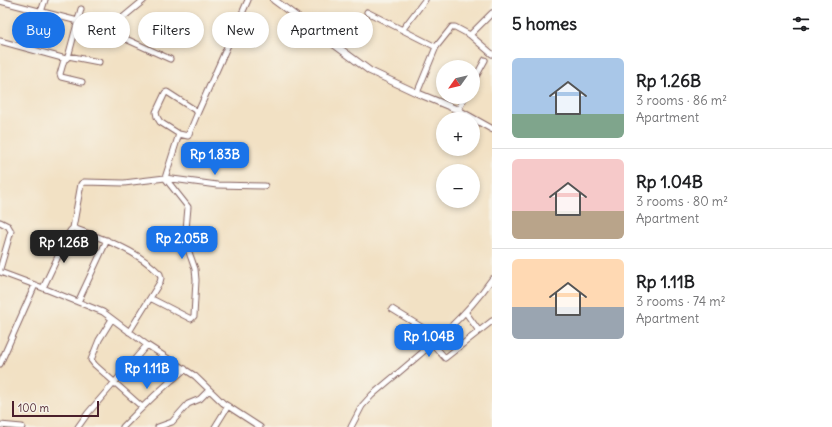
<!DOCTYPE html>
<meta charset="utf-8">
<style>
:root{--surface:#fff;--page:#f6f6f6;--text:#202124;--muted:#757577;--line:#e0e0e0;--accent:#1a73e8}
body{margin:0;font-family:Delius,sans-serif;background:var(--page);color:var(--text);height:100vh;display:flex;flex-direction:column;font-size:15px;white-space:nowrap}
*{box-sizing:border-box;margin:0}
p{font-size:13px;color:var(--muted)}
.icon{flex:none;width:22px;height:22px;fill:none;stroke:currentColor;stroke-width:2;stroke-linecap:round;stroke-linejoin:round}
.map{position:relative;flex:1;overflow:hidden}
.details{display:flex;flex-direction:column;background:var(--surface);width:340px}
.details>*{flex:none}
.banner{position:absolute;left:12px;top:12px;width:380px;height:36px;display:flex;gap:8px}
.needle{width:26px;rotate:236deg}
.tools{position:absolute;left:436px;top:60px;display:grid;gap:8px}
.tools a{display:grid;place-items:center;width:44px;height:44px;border-radius:50%;background:var(--surface);box-shadow:0 2px 6px #0003;font-size:20px}
.scale{position:absolute;left:12px;bottom:10px;width:87px;box-sizing:border-box;padding-left:4px;border:2px solid #4a1f2b;border-top:0;font-size:11px;line-height:14px;white-space:nowrap;color:#4a1f2b;-webkit-text-stroke:3px #f7f3e8;paint-order:stroke}
.price{position:absolute;translate:-50% -34px;padding:0 9px;border-radius:8px;background:var(--accent);color:#fff;font-size:13px;line-height:26px;filter:drop-shadow(0 1px 2px #0008)}
.price::after{content:'';position:absolute;left:50%;top:24px;width:12px;height:9px;margin-left:-6px;background:inherit;clip-path:polygon(0 0,100% 0,50% 100%)}
.price.on{background:#222;color:#fff}
ul{padding:0;list-style:none}
li{display:flex;align-items:center;gap:12px;height:100px;padding:0 20px}
li+li{border-top:1px solid var(--line)}
li span{display:grid;place-items:center;flex:none;width:112px;height:80px;border-radius:6px;color:#555}
li>.icon{margin-inline-start:auto}
span .icon{width:48px;height:48px;fill:#fffc;stroke-width:1}
li b{font-size:17px}
h2{display:flex;justify-content:space-between;align-items:center;height:48px;padding:0 20px;font-size:17px}
.chip{padding:0 14px;border-radius:18px;background:var(--surface);box-shadow:0 2px 6px #0003;font-size:14px;line-height:36px}
.chip.on{background:var(--accent);color:#fff}
main{display:flex;flex:1;min-height:0}
.map>svg:first-child{display:block}
.lines{fill:none;stroke-linecap:round;stroke-linejoin:round}
.minor-casing{stroke:#856361;stroke-width:7}
.tertiary-casing{stroke:#856361;stroke-width:8}
.minor{stroke:#fff;stroke-width:5}
.tertiary{stroke:#fff;stroke-width:6}
</style>
<main>
<div class="map">
<svg width="492" height="427" viewBox="0 0 492 427">
<rect width="100%" height="100%" fill="#f7f3e8"/>
<filter id="ink" filterUnits="userSpaceOnUse"><feTurbulence type="fractalNoise" baseFrequency=".025" numOctaves="2"/><feDisplacementMap in="SourceGraphic" scale="8" xChannelSelector="R" yChannelSelector="G"/><feConvolveMatrix kernelMatrix="1 2 1 2 8 2 1 2 1" color-interpolation-filters="sRGB"/></filter>
<filter id="wash" filterUnits="userSpaceOnUse"><feTurbulence type="fractalNoise" baseFrequency=".012" numOctaves="4" result="noise"/><feDisplacementMap in="SourceGraphic" scale="16" xChannelSelector="R" yChannelSelector="G"/><feGaussianBlur stdDeviation="0.9" result="paint"/><feColorMatrix in="noise" values="0 0 0 0 0 0 0 0 0 0 0 0 0 0 0 0 0 1.4 0 .05"/><feComposite in="paint" operator="in"/></filter>
<g filter="url(#wash)">
<rect width="100%" height="100%" fill="#f2e1c4"/>
</g>
<g filter="url(#ink)">
<g class="lines">
<g class="minor-casing">
<path id="minor" d="M0,1L109,29L144,0
M41,12L45,0
M367,12L436,47
M109,29L117,35L170,59
M403,29L425,0
M470,35L492,13
M0,41L66,59L68,57L81,9
M68,56L99,62
M64,60L60,74L61,77L82,82
M473,82L485,60
M417,93L436,47L452,27H455L470,35L492,54
M458,110L465,97
M198,112L248,0
M165,178L217,185L265,186
M0,222L8,226L11,231L0,269
M73,228C104,239 137,250 160,274L161,278L160,282L129,332
M0,272L43,288L103,312L147,345L195,376L223,403L260,427
M43,288L70,231L73,228L81,184L84,182L124,183L165,178L179,134L160,122L157,117L156,112L165,93L167,92L198,112L188,136L179,134
M150,298L191,319L194,316L196,280L195,269L185,241L188,207L165,178
M78,302L107,240
M392,309L439,338
M466,313L479,331
M112,319L99,340L91,360L95,365L142,407
M432,343L445,358L492,321
M0,364L35,285
M0,425L22,427
M78,427L88,413L147,345
M123,427C143,406 163,387 185,369
M158,427L172,422L188,404L200,399L209,390
M215,427L228,406
M351,427L362,406L372,395C415,358 459,326 492,279"/>
</g>
<g class="tertiary-casing">
<path id="tertiary" d="M274,0L370,71L417,93L458,110L492,129"/>
</g>
<use href="#minor" class="minor"/>
<use href="#tertiary" class="tertiary"/>
</g>
</g>
</svg>
<div class="tools">
<a><svg class="needle" viewBox="-14 -14 28 28"><path d="M0-13l5 13h-10z" fill="#e53935"/><path d="M0 13l5-13h-10z" fill="#757577"/></svg></a>
<a>+</a>
<a>−</a>
</div>
<div class="scale">100 m</div>
<b class="price" style="left:215px;top:176px">Rp 1.83B</b>
<b class="price" style="left:182px;top:260px">Rp 2.05B</b>
<b class="price on" style="left:64px;top:264px">Rp 1.26B</b>
<b class="price" style="left:429px;top:358px">Rp 1.04B</b>
<b class="price" style="left:147px;top:390px">Rp 1.11B</b>
<div class="banner">
<a class="chip on">Buy</a>
<a class="chip">Rent</a>
<a class="chip">Filters</a>
<a class="chip">New</a>
<a class="chip">Apartment</a>
</div>
</div>
<section class="details">
<h2>5 homes<svg class="icon" aria-label="filters" viewBox="0 0 24 24"><path d="M4 7h16M4 17h16"/><circle cx="9" cy="7" r="2"/><circle cx="15" cy="17" r="2"/></svg></h2>
<ul>
<li><span style="background:linear-gradient(#a9c7e8 70%,#7fa58c 0)"><svg class="icon" aria-label="home" viewBox="0 0 24 24"><path d="M3 11l9-7 9 7M6 9v11h12V9"/></svg></span><div><b>Rp 1.26B</b><p>3 rooms · 86 m²</p><p>Apartment</p></div></li>
<li><span style="background:linear-gradient(#f6c9c9 65%,#b9a48a 0)"><svg class="icon" aria-label="home" viewBox="0 0 24 24"><path d="M3 11l9-7 9 7M6 9v11h12V9"/></svg></span><div><b>Rp 1.04B</b><p>3 rooms · 80 m²</p><p>Apartment</p></div></li>
<li><span style="background:linear-gradient(#ffd9b3 60%,#9aa5b1 0)"><svg class="icon" aria-label="home" viewBox="0 0 24 24"><path d="M3 11l9-7 9 7M6 9v11h12V9"/></svg></span><div><b>Rp 1.11B</b><p>3 rooms · 74 m²</p><p>Apartment</p></div></li>
</ul>
</section>
</main>
